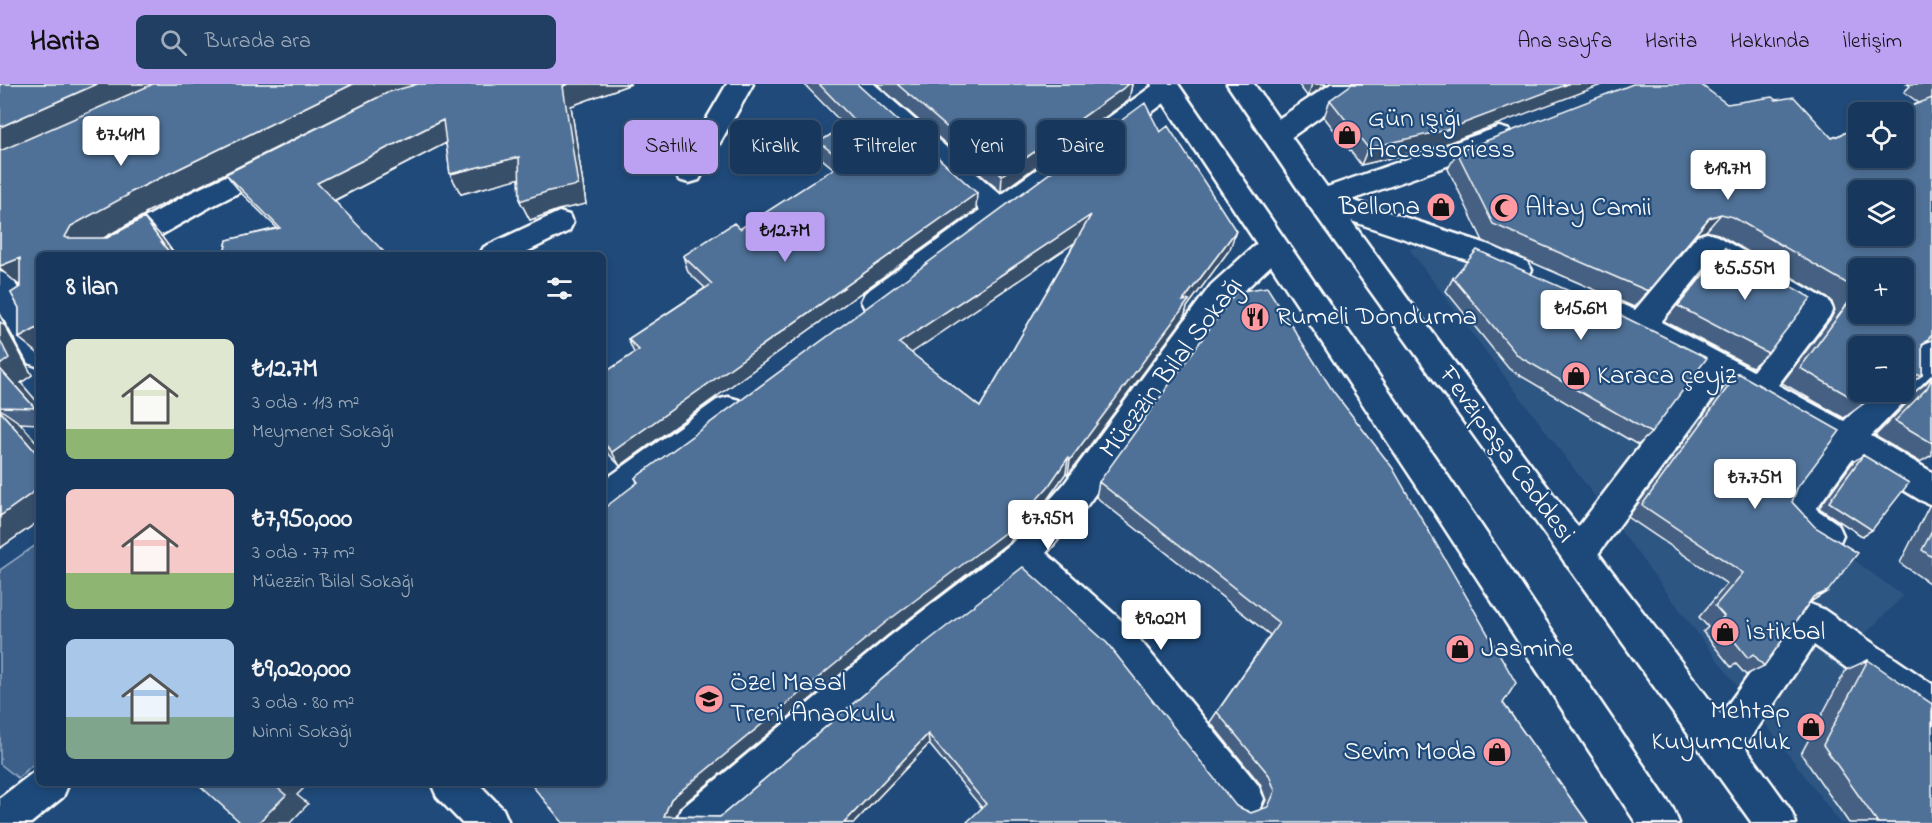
<!DOCTYPE html>
<html lang="tr">
<meta charset="utf-8">
<style>
:root{--surface:#17385c;--page:#203f62;--text:#f1f3f6;--muted:#9eacbb;--line:#365272;--accent:#bca0f2}
body{margin:0;font-family:"Indie Flower",sans-serif;background:var(--page);color:var(--text);height:100vh;display:flex;flex-direction:column;font-size:22px;white-space:nowrap}
*{box-sizing:border-box;margin:0}
p{font-size:20px;color:var(--muted)}
.icon{flex:none;width:33px;height:33px;fill:none;stroke:currentColor;stroke-width:2;stroke-linecap:round;stroke-linejoin:round}
.map{position:relative;flex:1;overflow:hidden}
.details{position:absolute;left:36px;top:168px;width:570px;height:534px;display:flex;flex-direction:column;background:var(--surface);border-radius:9px;box-shadow:0 3px 9px #0003,0 0 0 2px var(--line)}
.details>*{flex:none}
.guide{position:absolute;left:624px;top:36px;width:570px;height:54px;display:flex;gap:12px}
.controls{position:absolute;left:1848px;top:18px;display:grid;gap:12px}
.controls a{display:grid;place-items:center;width:66px;height:66px;border-radius:9px;background:var(--surface);box-shadow:0 3px 9px #0003,0 0 0 2px var(--line);font-size:30px}
.price{position:absolute;translate:-50% -51px;padding:0 14px;border-radius:6px;background:#fff;color:#222;font-size:20px;line-height:39px;filter:drop-shadow(0 2px 3px #0008)}
.price::after{content:'';position:absolute;left:50%;top:36px;width:18px;height:14px;margin-left:-9px;background:inherit;clip-path:polygon(0 0,100% 0,50% 100%)}
.price.active{background:var(--accent);color:#111}
ul{padding:0;list-style:none}
li{display:flex;align-items:center;gap:18px;height:150px;padding:0 30px}
li span{display:grid;place-items:center;flex:none;width:168px;height:120px;border-radius:9px;color:#555}
li>.icon{margin-inline-start:auto}
span .icon{width:72px;height:72px;fill:#fffc;stroke-width:1}
li b{font-size:26px}
h2{display:flex;justify-content:space-between;align-items:center;height:72px;padding:0 30px;font-size:26px}
.chip{padding:0 21px;border-radius:9px;background:var(--surface);box-shadow:0 3px 9px #0003,0 0 0 2px var(--line);font-size:21px;line-height:54px}
.chip.active{background:var(--accent);color:#111}
header{display:flex;align-items:center;gap:36px;box-sizing:border-box;height:84px;padding:0 30px;background:var(--accent);color:#111}
header strong{font-size:28px}
nav{display:flex;gap:33px;margin-inline-start:auto;font-size:21px}
.search{width:420px;height:54px;background:var(--page);display:flex;align-items:center;gap:15px;box-sizing:border-box;padding:0 21px;border-radius:9px;color:var(--muted);font-size:22px}
.map>svg:first-child{display:block}
.built{fill:#2e5683}
.green{fill:#3c618b;stroke:#9eb0c5;stroke-width:1.5}
.lines{fill:none;stroke-linecap:round;stroke-linejoin:round}
.minor-casing{stroke:#fff;stroke-width:5}
.major-casing{stroke:#fff;stroke-width:5}
.minor{fill:#1f4a7a;fill-rule:evenodd}
.major{fill:#1f4a7a;fill-rule:evenodd}
.wall{fill:#456182;stroke:#fff;stroke-width:1.5;fill-rule:evenodd}
.shaded-wall{fill:#384f6a;stroke:#fff;stroke-width:1.5}
.building{fill:#507197;stroke:#fff;stroke-width:1.5;fill-rule:evenodd}
.labels{text-anchor:middle;dominant-baseline:central;stroke-width:4.5;stroke-linejoin:round;paint-order:stroke}
.poi-label{font-size:27px;fill:#fff;stroke:#1f4a7a;text-anchor:start}
.street-label{font-size:27px;fill:#fff;stroke:#1f4a7a}
</style>
<header>
<strong>Harita</strong>
<div class="search"><svg class="icon" aria-label="search" viewBox="0 0 24 24"><circle cx="10" cy="10" r="6"/><path d="M15 15l6 6"/></svg>Burada ara</div>
<nav><a>Ana sayfa</a><a>Harita</a><a>Hakkında</a><a>İletişim</a></nav>
</header>
<div class="map">
<svg width="1932" height="739" viewBox="0 0 1932 739">
<rect width="100%" height="100%" fill="#1f4a7a"/>
<filter id="ink" filterUnits="userSpaceOnUse"><feTurbulence type="fractalNoise" baseFrequency=".0167" numOctaves="2"/><feDisplacementMap in="SourceGraphic" scale="12" xChannelSelector="R" yChannelSelector="G"/><feConvolveMatrix kernelMatrix="1 2 1 2 8 2 1 2 1" color-interpolation-filters="sRGB"/></filter>
<g filter="url(#ink)">
<path class="built" d="M1428,161L1541,212L1734,309L1699,362L1903,512L1856,559L1932,739H1840L1409,165Z"/>
<path class="green" d="M39,459V675L18,694L0,680V486Z"/>
<g class="lines">
<g class="minor-casing">
<path id="minor" d="M727,0H753L699,96L689,99L679,96L675,89Z
M845,0H874L1001,111L1155,0H1176L1179,5L1175,11L887,225L876,229L865,225L861,217L865,209L980,126L849,6Z
M1331,0H1362L1358,6L1286,57L1276,59L1266,57L1262,50L1266,43Z
M1499,43L1509,46L1513,53L1509,60L1351,116L1487,160L1527,178L1532,186L1527,194L1517,197L1507,194L1467,176L1310,123L1306,116L1310,109Z
M272,70L282,73L286,80L282,87L210,123L126,171H87L92,163L190,109Z
M559,128L569,131L573,139L569,147L520,171H479L484,163Z
M1707,149L1717,152L1829,217L1833,225L1829,233L1778,301L1844,337L1874,308H1904V278L1921,261L1932,257V290L1915,307L1909,309L1905,317L1871,352L1932,388V421L1920,416L1852,375L1816,425L1838,440L1843,451L1838,462L1826,466C1808,460 1785,447 1777,429L1782,418L1825,359L1723,301L1590,481L1578,486L1566,481L1561,470L1566,459L1697,287L1586,230L1582,222L1586,214L1597,210L1635,226L1697,152ZM1711,176L1798,228L1753,287L1661,238Z
M1273,151L1283,154L1288,162L1283,170L1233,217L1088,420L1046,469L1131,545L1258,701L1264,715L1258,729L1244,735L1230,729L1105,569L1022,493L915,577L726,739H675L681,725L889,553L1011,460L1064,400L1211,201L1263,154Z
M0,188L11,192L39,242V283L28,279L0,228Z
M728,313L739,316L744,326L739,336L615,427L603,431V397L717,316Z
M1810,520L1823,525L1932,600V640L1919,635L1814,561L1736,676L1722,681L1708,676L1703,662L1708,648L1797,525Z
M39,684V699H69L63,713L31,739H0V714Z
M431,699H478L503,725L509,739H462L437,713Z"/>
</g>
<g class="major-casing">
<path id="major" d="M1151,0H1178L1443,385L1673,725L1679,739H1636L1419,405Z
M1227,0H1254C1363,156 1476,309 1591,460C1658,548 1726,635 1790,725L1796,739H1752L1310,123Z"/>
</g>
<use href="#minor" class="minor"/>
<use href="#major" class="major"/>
</g>
<path class="wall" d="M0,0H631L571,22L586,120L558,126L530,136L520,117L519,94L461,110L450,90L446,59L334,117L386,171H224L227,156L277,144L241,109L226,90L382,12L145,129L146,130L103,154H107L144,134L162,153L175,171H39V270L19,254V224L11,209L20,203V201H19L3,187H0Z
M804,0H857L976,126L620,382L603,364V290L634,269L628,255L705,204L688,188L683,172L740,145L834,85L822,75L819,58L845,42Z
M877,0H1132L1129,16L1001,108Z
M1298,0H1327L1308,13Z
M1907,0H1932V256L1926,257L1922,261V291L1904,304V262L1863,320L1844,334L1782,299L1831,234L1835,226L1831,216L1718,150L1706,147L1696,150L1634,223L1483,157L1448,85L1457,68L1727,20L1776,16L1832,54L1919,19L1904,8L1910,2Z
M1330,16L1437,63L1361,81L1324,33Z
M1160,48L1230,165L1187,223L1184,234L1068,391L1066,389L1046,417L1009,458L888,551L680,723L676,732L720,733L915,567L1236,722L1251,729L1262,725L1266,716L1260,700L1210,638L1270,551L1096,413L1099,398L1503,619L1588,739L982,724L929,660L854,739H563L637,398L635,394ZM1075,158L980,323L911,269L970,229Z
M1725,164L1768,269L1752,283L1664,237L1712,179Z
M1453,194L1651,349L1638,361L1509,285L1446,207Z
M0,238L5,242L32,291L21,299L39,320V340L20,339L39,361V437L0,464Z
M1738,289L1797,404L1792,418L1828,507L1810,518L1764,582L1746,591L1736,580L1731,583L1703,548L1708,543L1699,533L1727,500L1628,433L1724,303Z
M1932,293V371L1920,378L1875,352L1907,319L1911,311L1925,300Z
M1863,371L1872,446L1862,452L1819,424L1853,378Z
M1932,420V501L1900,479L1929,422Z
M1868,576L1932,739H1849L1801,670L1846,586Z"/>
<path class="shaded-wall" d="M97,0H158L0,72V43Z
M353,0H421L381,12L145,129L146,130L91,161L85,171L65,153L71,142L127,110Z
M569,0H631L571,22L586,120L558,126L530,136L520,117L563,2Z
M1129,0H1132L1129,16L1001,108L1002,91Z
M1312,0H1327L1308,13Z
M1568,0H1604L1437,63L1361,81L1368,64Z
M443,36L454,55L331,118L317,99Z
M519,73L528,92L461,110L450,90Z
M977,109L976,126L620,382L612,368Z
M1721,130L1706,147L1695,151L1709,134Z
M1091,131L1089,149L901,276L899,259Z
M144,134L162,153L175,171H171Z
M1236,147L1230,165L1187,223L1184,234L1068,391L1070,376L1183,217Z
M20,174L39,193L19,201L0,185V182Z
M0,238L5,242L32,291L21,299L39,320V327L35,324L0,285Z
M39,243V270L19,254Z
M0,325L20,339L39,361V372L0,327Z
M1068,374L1066,389L1046,417L1009,458L888,551L680,723L673,739L664,732L671,715Z
M39,404V437L0,464V432Z
M1828,507L1810,518L1813,513Z
M928,650L929,660L854,739H844Z
M277,699H309L297,711L308,720L290,739H258L274,701Z"/>
<path class="building" d="M0,0H97L0,43Z
M153,0H353L127,110L128,111L71,142L65,153L67,154H107L144,134L171,171H39V243L19,254V224L11,209L20,203V174L0,182V67Z
M418,0H569L563,2L578,101L549,107L520,117L519,73L450,90L443,36L317,99L384,168V171H224L227,156L280,144L226,90L389,8Z
M819,0H857L977,109L612,368L603,358V290L639,266L628,255L712,200L683,172L734,139L740,145L844,78L819,58L854,36Z
M897,0H1129L1002,91Z
M1352,0H1568L1446,46L1368,64L1330,16Z
M1633,0H1700L1727,20L1772,13L1776,16L1794,13L1832,54L1858,44V74H1904V28H1896L1932,14V251L1922,261V291H1904V262H1858V308H1875L1863,320L1800,284L1848,219L1853,210L1848,200L1733,133L1721,130L1709,134L1648,207L1493,140L1457,68ZM1858,106H1904V152H1858ZM1858,184H1904V230H1858Z
M1145,19L1160,48L1168,42L1236,147L1183,217L1189,216L1070,376L1068,374L1048,403L1011,444L885,539L671,715L664,732L720,733L915,567L1023,483L1107,559L1236,722L1251,729L1268,723L1275,707L1269,691L1217,628L1279,539L1099,398L1236,208L1267,203L1333,307L1392,383L1516,599L1503,619L1588,739H966L986,720L928,650L844,739H563L530,699H603V425L638,398L635,394ZM1091,131L980,323L899,259Z
M1725,164L1811,214L1768,269L1678,222Z
M1477,166L1594,218L1707,274L1651,349L1518,272L1453,194Z
M0,256L9,274L0,281Z
M0,285L35,324L0,323Z
M1738,289L1840,347L1797,404L1792,418L1815,443L1858,469L1828,507L1813,513L1764,582L1753,570L1748,574L1719,538L1724,532L1715,522L1743,489L1642,421Z
M1931,296H1932V359L1895,337L1927,304Z
M0,327L39,372V404L0,432Z
M1863,371L1909,399L1872,446L1829,418Z
M1932,447V473L1922,466Z
M1868,576L1932,620V739H1878L1823,661Z
M197,699H277L274,701L286,711L258,739H241Z"/>
</g>
<defs>
<g id="shop-disc" transform="scale(1.5)"><circle r="9.5" fill="#ff9aa2" stroke="#1f4a7a"/><path d="M-5-2.5h2.3a2.7 3.5 0 0 1 5.4 0H5L5.5 6h-11ZM-1.5-2.5h3a1.5 2.3 0 0 0-3 0Z" fill="#111"/></g>
<g id="mosque-disc" transform="scale(1.5)"><circle r="9.5" fill="#ff9aa2" stroke="#1f4a7a"/><path d="M3.5-4.9A6 6 0 1 0 3.5 4.9A5 5 0 1 1 3.5-4.9Z" fill="#111"/></g>
<g id="restaurant-disc" transform="scale(1.5)"><circle r="9.5" fill="#ff9aa2" stroke="#1f4a7a"/><path d="M-5-6h1v4h1v-4h1v4h1v-4h1v5L-1.5 .5V6h-2V.5L-5-1ZM5-6V6H3V1.5H1.5Q1.5-4 5-6Z" fill="#111"/></g>
<g id="school-disc" transform="scale(1.5)"><circle r="9.5" fill="#ff9aa2" stroke="#1f4a7a"/><path d="M0-5L7-2L0 1L-7-2ZM-4 1L0 2.5L4 1V4Q0 6-4 4Z" fill="#111"/></g>
</defs>
<g fill-rule="evenodd">
<use href="#shop-disc" x="1347" y="51"/>
<use href="#shop-disc" x="1441" y="123"/>
<use href="#mosque-disc" x="1504" y="124"/>
<use href="#restaurant-disc" x="1255" y="233"/>
<use href="#shop-disc" x="1576" y="292"/>
<use href="#shop-disc" x="1725" y="548"/>
<use href="#shop-disc" x="1460" y="565"/>
<use href="#school-disc" x="709" y="615"/>
<use href="#shop-disc" x="1811" y="643"/>
<use href="#shop-disc" x="1497" y="668"/>
</g>
<g class="labels">
<g class="poi-label">
<text x="1368" y="35">Gün ışığı<tspan x="1368" dy="31">Accessoriess</tspan></text>
<text x="1420" y="123" text-anchor="end">Bellona</text>
<text x="1525" y="124">Altay Camii</text>
<text x="1276" y="233">Rumeli Dondurma</text>
<text x="1597" y="292">Karaca çeyiz</text>
<text x="1746" y="548">İstikbal</text>
<text x="1481" y="565">Jasmine</text>
<text x="730" y="599">Özel Masal<tspan x="730" dy="31">Treni Anaokulu</tspan></text>
<text x="1790" y="627" text-anchor="end">Mehtap<tspan x="1790" dy="31">Kuyumculuk</tspan></text>
<text x="1476" y="668" text-anchor="end">Sevim Moda</text>
</g>
<g class="street-label">
<text transform="translate(1172 284) rotate(-53)">Müezzin Bilal Sokağı</text>
<text transform="translate(1506 371) rotate(54)">Fevzipaşa Caddesi</text>
</g>
</g>
</svg>
<div class="controls">
<a><svg class="icon" aria-label="locate" viewBox="0 0 24 24"><circle cx="12" cy="12" r="6"/><path d="M12 2v4M12 18v4M2 12h4M18 12h4"/></svg></a>
<a><svg class="icon" aria-label="layers" viewBox="0 0 24 24"><path d="M12 4l9 5-9 5-9-5zM3 14l9 5 9-5"/></svg></a>
<a>+</a>
<a>−</a>
</div>
<b class="price" style="left:121px;top:83px">₺7.41M</b>
<b class="price" style="left:1728px;top:117px">₺19.7M</b>
<b class="price active" style="left:785px;top:179px">₺12.7M</b>
<b class="price" style="left:1745px;top:217px">₺5.55M</b>
<b class="price" style="left:1581px;top:257px">₺15.6M</b>
<b class="price" style="left:1755px;top:426px">₺7.75M</b>
<b class="price" style="left:1048px;top:467px">₺7.95M</b>
<b class="price" style="left:1161px;top:567px">₺9.02M</b>
<div class="guide">
<a class="chip active">Satılık</a>
<a class="chip">Kiralık</a>
<a class="chip">Filtreler</a>
<a class="chip">Yeni</a>
<a class="chip">Daire</a>
</div>
<section class="details">
<h2>8 ilan<svg class="icon" aria-label="filters" viewBox="0 0 24 24"><path d="M4 7h16M4 17h16"/><circle cx="9" cy="7" r="2"/><circle cx="15" cy="17" r="2"/></svg></h2>
<ul>
<li><span style="background:linear-gradient(#dfe7d0 75%,#8fb573 0)"><svg class="icon" aria-label="home" viewBox="0 0 24 24"><path d="M3 11l9-7 9 7M6 9v11h12V9"/></svg></span><div><b>₺12.7M</b><p>3 oda · 113 m²</p><p>Meymenet Sokağı</p></div></li>
<li><span style="background:linear-gradient(#f6c9c9 70%,#8fb573 0)"><svg class="icon" aria-label="home" viewBox="0 0 24 24"><path d="M3 11l9-7 9 7M6 9v11h12V9"/></svg></span><div><b>₺7,950,000</b><p>3 oda · 77 m²</p><p>Müezzin Bilal Sokağı</p></div></li>
<li><span style="background:linear-gradient(#a9c7e8 65%,#7fa58c 0)"><svg class="icon" aria-label="home" viewBox="0 0 24 24"><path d="M3 11l9-7 9 7M6 9v11h12V9"/></svg></span><div><b>₺9,020,000</b><p>3 oda · 80 m²</p><p>Ninni Sokağı</p></div></li>
</ul>
</section>
</div>
